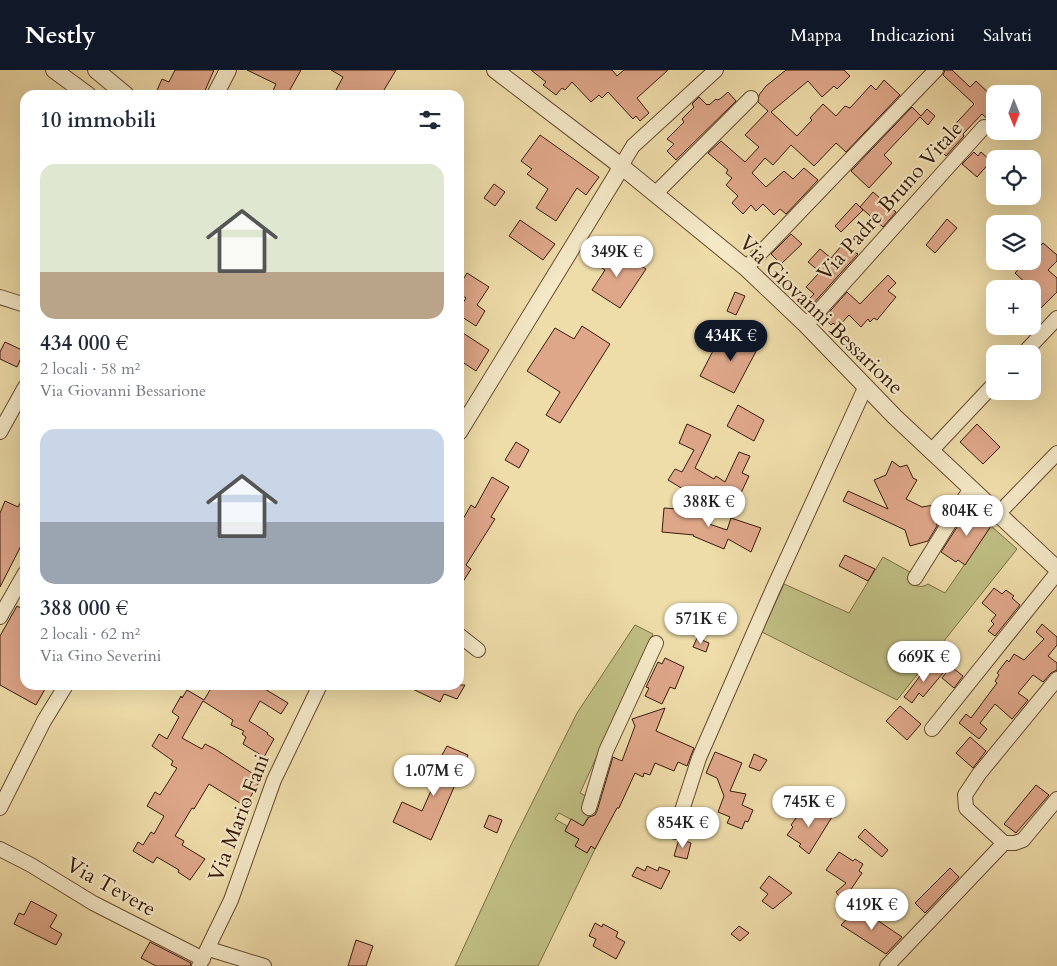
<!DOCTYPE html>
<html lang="it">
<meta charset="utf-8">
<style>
:root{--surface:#fff;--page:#f6f6f7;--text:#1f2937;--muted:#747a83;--accent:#111827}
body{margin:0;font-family:Cardo,serif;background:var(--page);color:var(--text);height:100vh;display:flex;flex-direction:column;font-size:19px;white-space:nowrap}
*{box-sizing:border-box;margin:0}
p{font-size:16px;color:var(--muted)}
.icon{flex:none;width:28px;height:28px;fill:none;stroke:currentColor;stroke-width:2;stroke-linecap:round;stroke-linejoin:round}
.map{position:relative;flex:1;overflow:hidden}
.sheet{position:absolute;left:20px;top:20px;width:444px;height:600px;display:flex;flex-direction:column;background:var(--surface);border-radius:15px;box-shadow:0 5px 20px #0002}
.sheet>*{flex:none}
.needle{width:32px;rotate:179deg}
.fabs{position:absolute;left:986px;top:15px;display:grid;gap:10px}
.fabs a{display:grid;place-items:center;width:55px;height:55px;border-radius:10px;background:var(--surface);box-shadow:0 5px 20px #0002;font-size:25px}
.price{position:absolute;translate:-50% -42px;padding:0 11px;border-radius:18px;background:#fff;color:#222;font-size:16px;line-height:32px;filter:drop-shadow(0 1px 2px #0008)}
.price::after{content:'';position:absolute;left:50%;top:30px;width:15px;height:11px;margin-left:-8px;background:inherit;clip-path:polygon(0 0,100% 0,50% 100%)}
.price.active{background:var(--accent);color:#fff}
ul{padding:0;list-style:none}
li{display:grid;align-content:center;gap:10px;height:265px;padding:0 20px}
li span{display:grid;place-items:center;height:155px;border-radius:15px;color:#555}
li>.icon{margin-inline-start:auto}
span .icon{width:90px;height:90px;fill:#fffc;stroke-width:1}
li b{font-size:21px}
h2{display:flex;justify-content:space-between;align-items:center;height:60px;padding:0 20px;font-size:21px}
header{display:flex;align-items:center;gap:30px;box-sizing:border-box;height:70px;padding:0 25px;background:var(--accent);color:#fff}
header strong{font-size:24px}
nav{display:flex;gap:28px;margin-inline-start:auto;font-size:18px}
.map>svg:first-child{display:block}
.green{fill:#bfbe83;stroke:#7c6c46}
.building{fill:#dfa78a;stroke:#391a08}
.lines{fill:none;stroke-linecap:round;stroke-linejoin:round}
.minor-casing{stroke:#664a30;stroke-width:16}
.tertiary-casing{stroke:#664a30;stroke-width:18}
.minor{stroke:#f4e8c7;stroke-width:14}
.tertiary{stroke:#f4e8c7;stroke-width:16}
.labels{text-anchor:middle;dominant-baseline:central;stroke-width:4.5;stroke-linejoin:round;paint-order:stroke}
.street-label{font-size:21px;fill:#391a08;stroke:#f4e8c7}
</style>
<header>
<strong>Nestly</strong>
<nav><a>Mappa</a><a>Indicazioni</a><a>Salvati</a></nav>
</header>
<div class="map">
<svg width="1057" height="896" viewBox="0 0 1057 896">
<rect width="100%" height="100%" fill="#eedca9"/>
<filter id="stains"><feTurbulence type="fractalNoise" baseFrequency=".004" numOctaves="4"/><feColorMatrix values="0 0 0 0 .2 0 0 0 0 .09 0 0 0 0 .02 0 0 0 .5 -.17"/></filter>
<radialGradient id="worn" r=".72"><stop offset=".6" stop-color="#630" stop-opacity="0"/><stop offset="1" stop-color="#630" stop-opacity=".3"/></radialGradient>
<path class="green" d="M991,456L1017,479L897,630L762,562L784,514L849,543L883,487L910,502L908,508C913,516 920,519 928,514L945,523Z
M635,555L653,564L580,723L592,729L590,743L583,756L559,743L555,749L567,756L565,761L579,769L587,783L591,776L595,779L538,896H455L512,773L577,643Z"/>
<path class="building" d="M175,0H214L203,25H155L162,9L169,12Z
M247,0H301L287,25H271L276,14Z
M331,0H396L381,25H337L339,21L336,20L343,7Z
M531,0H612L617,6L624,0H668L637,28L649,43L640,51L636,46L633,49L608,22L602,28L599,25L591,32L572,12L565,20L562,18L556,25L543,15L546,12Z
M786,0H844L850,6L837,19L834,16L822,27L808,11L771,42L797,66L812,50L810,48L823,34L836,46L845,36L850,38L871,15L876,20L884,10L900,25L846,82L836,73L814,96L791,75L773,95L765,88L752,103L766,117L784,101L793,109L804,98L818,110L786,144L780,139L774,145L763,134L756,141L751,135L743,144L732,133L738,126L726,115L732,108L726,103L728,100L708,83L721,71L745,92L759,77L745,65L768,41L758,32L759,25L766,16Z
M945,0H952L970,17L976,11L995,29V56L982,44L963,64L964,66L946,86L938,78L947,68L944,66L974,34L943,5Z
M728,22L736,31L676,90L667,81L674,74L667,69L684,52L682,49L694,37L692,34L699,27L707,35L708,34L709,35L716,29L717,30L720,29Z
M912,37L921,46L927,39L935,46L928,55L920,47L884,85L892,93L869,118L851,101Z
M540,65L599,107L586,125L577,118L556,151L536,138L548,119L527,104L532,99L521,91Z
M974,82L978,86L981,82L991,91L977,107L962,94Z
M494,114L505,122L495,136L484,128Z
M873,122L896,142L883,157L860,137Z
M856,133L863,140L841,162L835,156Z
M947,149L957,158L935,183L926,175Z
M520,150L555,174L543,190L509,166Z
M791,164L802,174L781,194L771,184Z
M1043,173L1057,185V191L1048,200L1057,208V222L1032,247V219L1015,203L1026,191H1032V184Z
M842,175L858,184L811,236L806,232L814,224L806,217L820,202L808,192L820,179L831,188Z
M600,181L615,190L620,183L646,199L620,238L592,220L605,200L592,192Z
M467,203L489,217L477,235L485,241L476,256L459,245V240L466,228L459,223V216Z
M888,205L896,213L888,221L896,227L877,250L874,248L870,252L868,249L861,257L849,245L838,257L833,253L831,255L824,248L847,222L860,234Z
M735,222L745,226L736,245L727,241Z
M582,256L610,274L560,353L546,345L560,322L527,301L555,258L574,269Z
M740,259L762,270L734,323L700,306L716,275L729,281Z
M463,263L489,280L476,301L459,290V270Z
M5,272L24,281L17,297L0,289V282Z
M738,335L764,350L754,371L727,356Z
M687,354L711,365L695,398L714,409L716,406L725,412L739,382L750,386L742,403L749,406L740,425L736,423L734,433L718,425L714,435L682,421L683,419L668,410L675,399L682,402L694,380L679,373Z
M977,354L1000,377L983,394L960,372Z
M516,372L529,380L519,398L505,390Z
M892,391L900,397L907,395L913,408L917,410L906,429L922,437L934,435L937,456L928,471L910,476L905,460L843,431L848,421L888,439L874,410L886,405Z
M492,407L509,417L491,447L495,449L466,495L471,499L459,518V456L471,435L475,438Z
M25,424V468L0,517V443L5,431L18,437Z
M679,437L712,439L706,453L727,460L731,448L761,458L751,482L728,469L724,479L693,466L694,465L662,462L664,438L679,439Z
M970,437L987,448L984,451L991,456L965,495L958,490L956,492L941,482Z
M845,485L875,499L868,511L839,496Z
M994,518L1002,524L1006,520L1014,526L1012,528L1020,535L995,566L988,561L994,554L991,551L996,545L982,533Z
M17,536L25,540V615H37L45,619L36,635L0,615V566Z
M1042,554L1057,567V575L1048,586L1057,593V600L1051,603L1043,612L1033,605L1018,623L1028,630L1012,649L995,634L980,653L987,659L979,669L959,653L966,644L971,648L997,613L995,611L999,605L997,603L1007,590L1009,592L1014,584L1024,590L1044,569L1036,562Z
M697,568L709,573L706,582L693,577Z
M665,588L684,597L675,619L670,617L662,634L645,626L649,618L646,617L658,592L662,594Z
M930,593L943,603L923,627L919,623L912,633L904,627Z
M953,598L963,606L954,618L942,608L949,599L951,601Z
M213,615H258L288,633L281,644L260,631L249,651L268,663L267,664L274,669L264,687L243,674L246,667L242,664L244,661L231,655L233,650L203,631L182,668L202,679L205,674L215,679L261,709L245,736L209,714L194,739L192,738L175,766L184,771L182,775L205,789L190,810L178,802L179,800L157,787L153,793L133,781L138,772L143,775L151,762L154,764L164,746L147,736L155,722L160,725L177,698L171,695L173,691L152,676L159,664L167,669L179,647L172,642L181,626L182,628L187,620L204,630Z
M404,615H465L457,629L444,624L440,632Z
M900,636L921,654L907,670L886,651Z
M665,638L656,661L694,678L687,696L678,692L674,701L655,693L650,705L644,703L643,707L635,703L619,738H617L595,779L591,776L587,783L575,776L579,769L565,761L571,749L583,756L589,747L595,745L597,741L613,687L622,691L635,656L632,649Z
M970,667L986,681L973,698L956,683Z
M447,676L468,685L431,770L393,752L402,732L422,741L442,696L437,694Z
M715,682L742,693L730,721L746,724L742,735L753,740L748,752L745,751L742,759L727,753L730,747L718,742L724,726L717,708L706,703Z
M754,684L767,690L760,701L749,697Z
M1036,715L1049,725L1016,763L1004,754Z
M814,735L832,747L809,784L799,776L801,774L787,765L793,757L791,755L801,741L807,745Z
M489,745L502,750L497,763L484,757Z
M865,759L888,780L882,787L858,767Z
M679,769L691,773L687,789L674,786Z
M839,782L853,791L855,789L863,794L859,801L862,803L843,831L836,822L846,813L826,800Z
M647,796L658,801L659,797L670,801L661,819L632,806L637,797L645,801Z
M950,798L959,807L925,843L915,833Z
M769,806L792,823L773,839L762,831L768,824L760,818Z
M31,831L57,845L50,857L62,864L56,875L14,854L19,843L24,845Z
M858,837L902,867L886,884L841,855Z
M595,853L602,857L603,854L618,862L616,867L625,872L616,889L593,876L596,869L589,866Z
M739,856L749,863L740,871L731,864Z
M356,870L373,876L366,896H348Z
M150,872L191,893L190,896H156L141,888Z"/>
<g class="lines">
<g class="minor-casing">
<path id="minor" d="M621,96L633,76L716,0
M655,124L751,28
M746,198L936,0
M0,227L25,235
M806,255L984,57
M1023,284L1057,248
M0,362L25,317
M931,381L995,313
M998,444L1057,383
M915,508L971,418
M0,547L25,503
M459,565L478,580
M932,659L1057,503
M0,738L44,651L66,615
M589,738L606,681L656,573
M675,762L699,688L773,519L865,318
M1004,773H1015L1023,770L1057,729
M0,779L31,795L93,833L203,889
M209,879L264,896
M199,896L231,830L274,710L320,615
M887,896L1004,773L966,738L965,725L979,704L1057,609"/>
</g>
<g class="tertiary-casing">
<path id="tertiary" d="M54,0L88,25
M96,0L126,25
M495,0L621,96L746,198L806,255L895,347L1057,499
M215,25L228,0
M459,362L616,106L621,96"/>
</g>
<use href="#minor" class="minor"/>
<use href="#tertiary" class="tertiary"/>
</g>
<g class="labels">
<g class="street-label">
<text transform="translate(890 131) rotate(-48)">Via Padre Bruno Vitale</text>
<text transform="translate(821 245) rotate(44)">Via Giovanni Bessarione</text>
<text transform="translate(239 748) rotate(-69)">Via Mario Fani</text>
<text transform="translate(111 817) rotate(29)">Via Tevere</text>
</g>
</g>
<rect width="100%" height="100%" filter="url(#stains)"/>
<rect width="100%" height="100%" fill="url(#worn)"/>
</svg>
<div class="fabs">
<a><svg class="needle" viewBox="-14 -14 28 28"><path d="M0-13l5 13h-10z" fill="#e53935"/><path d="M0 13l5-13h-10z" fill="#747a83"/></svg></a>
<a><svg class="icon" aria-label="locate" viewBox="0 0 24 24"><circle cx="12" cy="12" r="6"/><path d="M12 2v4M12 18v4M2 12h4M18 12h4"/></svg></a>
<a><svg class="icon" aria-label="layers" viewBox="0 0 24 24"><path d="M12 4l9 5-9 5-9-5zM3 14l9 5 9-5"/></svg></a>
<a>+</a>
<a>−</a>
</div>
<b class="price" style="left:617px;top:208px">349K €</b>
<b class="price active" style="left:731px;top:292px">434K €</b>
<b class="price" style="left:709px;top:458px">388K €</b>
<b class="price" style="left:967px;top:467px">804K €</b>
<b class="price" style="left:701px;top:575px">571K €</b>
<b class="price" style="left:924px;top:613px">669K €</b>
<b class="price" style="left:434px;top:727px">1.07M €</b>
<b class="price" style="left:809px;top:758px">745K €</b>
<b class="price" style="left:683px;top:779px">854K €</b>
<b class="price" style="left:872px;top:861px">419K €</b>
<section class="sheet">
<h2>10 immobili<svg class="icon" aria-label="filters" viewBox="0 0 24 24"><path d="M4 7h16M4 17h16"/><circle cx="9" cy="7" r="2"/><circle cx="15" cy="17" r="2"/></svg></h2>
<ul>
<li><span style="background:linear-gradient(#dfe7d0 70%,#b9a48a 0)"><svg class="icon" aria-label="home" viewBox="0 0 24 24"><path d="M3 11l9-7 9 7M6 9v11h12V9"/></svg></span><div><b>434 000 €</b><p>2 locali · 58 m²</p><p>Via Giovanni Bessarione</p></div></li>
<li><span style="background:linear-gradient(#c9d6e8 60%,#9aa5b1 0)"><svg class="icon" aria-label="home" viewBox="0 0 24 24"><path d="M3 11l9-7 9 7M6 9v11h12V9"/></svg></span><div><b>388 000 €</b><p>2 locali · 62 m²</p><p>Via Gino Severini</p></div></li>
</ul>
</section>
</div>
